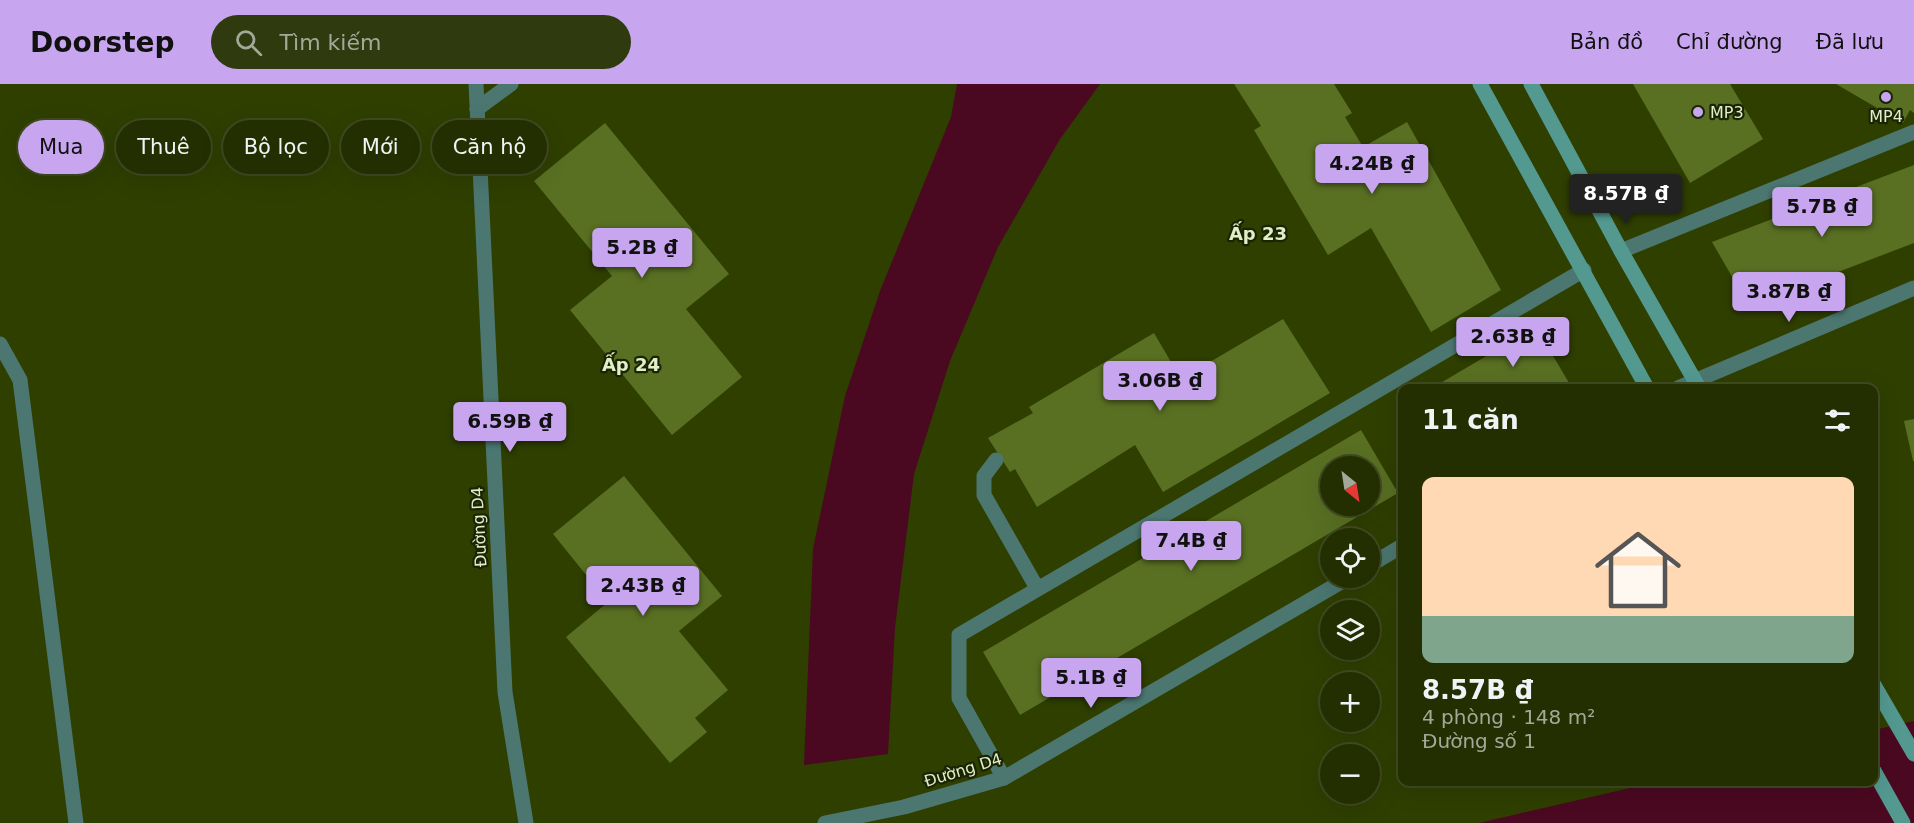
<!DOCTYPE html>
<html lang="vi">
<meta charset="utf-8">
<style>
:root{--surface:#232f00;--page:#2f3b0f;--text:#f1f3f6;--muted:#a3a999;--line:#404a22;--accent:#c7a6ef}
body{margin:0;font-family:"DejaVu Sans",sans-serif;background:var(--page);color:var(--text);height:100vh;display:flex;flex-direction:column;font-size:22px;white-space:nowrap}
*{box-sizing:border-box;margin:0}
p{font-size:20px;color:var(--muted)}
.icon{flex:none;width:33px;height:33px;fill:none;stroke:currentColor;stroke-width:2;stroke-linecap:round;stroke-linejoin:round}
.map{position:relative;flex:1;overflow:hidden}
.drawer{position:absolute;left:1398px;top:300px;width:480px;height:402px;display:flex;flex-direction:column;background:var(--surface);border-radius:12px;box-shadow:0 6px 24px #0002,0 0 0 2px var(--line)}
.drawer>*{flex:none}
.banner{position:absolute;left:18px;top:36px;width:570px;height:54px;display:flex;gap:12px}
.needle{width:39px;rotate:150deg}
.fabs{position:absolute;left:1320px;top:372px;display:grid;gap:12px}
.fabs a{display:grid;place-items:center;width:60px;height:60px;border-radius:50%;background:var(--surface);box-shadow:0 6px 24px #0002,0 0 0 2px var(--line);font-size:30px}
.price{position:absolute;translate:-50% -51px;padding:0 14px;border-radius:6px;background:var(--accent);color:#111;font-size:20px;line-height:39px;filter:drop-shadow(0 2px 3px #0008)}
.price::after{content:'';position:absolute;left:50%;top:36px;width:18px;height:14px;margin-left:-9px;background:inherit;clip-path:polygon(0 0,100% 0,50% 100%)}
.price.current{background:#222;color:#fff}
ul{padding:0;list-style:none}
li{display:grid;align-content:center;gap:12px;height:318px;padding:0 24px}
li span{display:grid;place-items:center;height:186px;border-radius:12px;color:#555}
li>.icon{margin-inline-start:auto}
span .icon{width:108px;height:108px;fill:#fffc;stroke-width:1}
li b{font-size:26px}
h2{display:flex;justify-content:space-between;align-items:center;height:72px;padding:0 24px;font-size:26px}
.chip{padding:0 21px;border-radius:27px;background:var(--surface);box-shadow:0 6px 24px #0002,0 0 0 2px var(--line);font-size:21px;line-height:54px}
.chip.current{background:var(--accent);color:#111}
header{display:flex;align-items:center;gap:36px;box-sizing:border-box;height:84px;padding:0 30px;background:var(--accent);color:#111}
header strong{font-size:28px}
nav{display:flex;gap:33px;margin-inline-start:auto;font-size:21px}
.search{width:420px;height:54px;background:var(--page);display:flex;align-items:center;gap:15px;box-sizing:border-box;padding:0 21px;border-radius:33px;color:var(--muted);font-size:22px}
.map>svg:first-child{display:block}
.water{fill:#4a0921}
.building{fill:#597023;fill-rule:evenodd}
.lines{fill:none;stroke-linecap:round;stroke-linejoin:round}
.lane{stroke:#4c7771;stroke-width:15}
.street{stroke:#4c7771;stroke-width:15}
.secondary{stroke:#539990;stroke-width:15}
.poi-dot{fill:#c7a6ef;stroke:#1a2404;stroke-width:2}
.labels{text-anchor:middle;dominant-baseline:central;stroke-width:4.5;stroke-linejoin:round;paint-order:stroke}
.poi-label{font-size:16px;fill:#e0efc8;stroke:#1a2404;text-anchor:start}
.street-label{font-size:16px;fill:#e0efc8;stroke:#1a2404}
.neighbourhood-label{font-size:18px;font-weight:bold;fill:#e0efc8;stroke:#1a2404}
</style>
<header>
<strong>Doorstep</strong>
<div class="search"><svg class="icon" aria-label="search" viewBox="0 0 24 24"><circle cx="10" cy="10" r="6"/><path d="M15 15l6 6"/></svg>Tìm kiếm</div>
<nav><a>Bản đồ</a><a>Chỉ đường</a><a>Đã lưu</a></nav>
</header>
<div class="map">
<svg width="1914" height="739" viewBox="0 0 1914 739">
<rect width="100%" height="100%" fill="#2f3f00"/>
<path class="water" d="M957,0H1100L1060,55L998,163L950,277L914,390L895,544L888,670L804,681L813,465L845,312L880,207L951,33Z
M1914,637V739H1479L1656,698H1874V646Z"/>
<path class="building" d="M1234,0H1334L1352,29L1345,33L1363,63L1407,38L1501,206L1431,248L1371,144L1328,171L1254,46L1261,42Z
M1633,0H1730L1763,55L1690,99Z
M1836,0H1914V29L1910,26L1903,39Z
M605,39L729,190L686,225L742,293L672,351L570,226L612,192L534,97Z
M1914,81V159L1749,222L1712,158Z
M1283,235L1330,309L1163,408L1135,361L1037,423L1015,385L1010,388L988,354L1033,329L1029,323L1154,249L1181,295Z
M1536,243L1572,304H1432Z
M1914,335V377H1913L1904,337Z
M1361,346L1398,409L1020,631L983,568ZM1330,382H1370V422H1330Z
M624,392L722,512L679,547L728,606L695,634L707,648L670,679L566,553L608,518L553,450Z"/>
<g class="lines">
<path class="lane" d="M477,25L511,0
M1621,167L1914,48
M996,376L984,392V411L1037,504
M1004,694L959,614V551L1584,186"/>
<path class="street" d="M476,0L505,608L526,739
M0,260L20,296L76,739
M1678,304L1914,204
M1370,481L1402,462
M825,739L904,723L1004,694L1348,494"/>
<path class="secondary" d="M1480,0L1647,304
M1531,0L1621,167L1699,304
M1874,601L1914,670
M1874,687L1903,739"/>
</g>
<g class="poi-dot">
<circle cx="1886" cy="13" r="6"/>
<circle cx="1698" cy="28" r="6"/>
</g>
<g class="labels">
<g class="poi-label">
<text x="1710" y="28">MP3</text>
<text x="1886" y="32" text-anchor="middle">MP4</text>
</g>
<g class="street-label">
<text transform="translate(479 443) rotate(-93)">Đường D4</text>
<text transform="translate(963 686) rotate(-17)">Đường D4</text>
</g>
<g class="neighbourhood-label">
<text x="1258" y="149">Ấp 23</text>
<text x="631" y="280">Ấp 24</text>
</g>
</g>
</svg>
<div class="fabs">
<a><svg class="needle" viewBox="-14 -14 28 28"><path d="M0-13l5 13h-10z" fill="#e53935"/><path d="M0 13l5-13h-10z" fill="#a3a999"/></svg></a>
<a><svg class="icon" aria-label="locate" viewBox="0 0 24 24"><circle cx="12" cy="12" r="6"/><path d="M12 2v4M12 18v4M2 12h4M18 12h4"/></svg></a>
<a><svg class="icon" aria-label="layers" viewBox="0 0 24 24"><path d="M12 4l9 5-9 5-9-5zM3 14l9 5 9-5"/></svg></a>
<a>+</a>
<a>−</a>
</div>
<b class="price" style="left:1372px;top:111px">4.24B ₫</b>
<b class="price current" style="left:1626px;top:141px">8.57B ₫</b>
<b class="price" style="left:1822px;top:154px">5.7B ₫</b>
<b class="price" style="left:642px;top:195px">5.2B ₫</b>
<b class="price" style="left:1789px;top:239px">3.87B ₫</b>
<b class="price" style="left:1513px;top:284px">2.63B ₫</b>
<b class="price" style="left:1160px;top:328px">3.06B ₫</b>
<b class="price" style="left:510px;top:369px">6.59B ₫</b>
<b class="price" style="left:1191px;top:488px">7.4B ₫</b>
<b class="price" style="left:643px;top:533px">2.43B ₫</b>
<b class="price" style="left:1091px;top:625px">5.1B ₫</b>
<div class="banner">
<a class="chip current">Mua</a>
<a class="chip">Thuê</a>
<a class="chip">Bộ lọc</a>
<a class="chip">Mới</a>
<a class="chip">Căn hộ</a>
</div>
<section class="drawer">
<h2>11 căn<svg class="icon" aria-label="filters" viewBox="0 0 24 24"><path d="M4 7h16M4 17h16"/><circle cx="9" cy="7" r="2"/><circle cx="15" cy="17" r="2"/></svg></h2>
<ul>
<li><span style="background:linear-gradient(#ffd9b3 75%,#7fa58c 0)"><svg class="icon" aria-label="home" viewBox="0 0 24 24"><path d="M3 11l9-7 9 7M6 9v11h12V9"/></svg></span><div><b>8.57B ₫</b><p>4 phòng · 148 m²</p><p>Đường số 1</p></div></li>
</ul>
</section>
</div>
